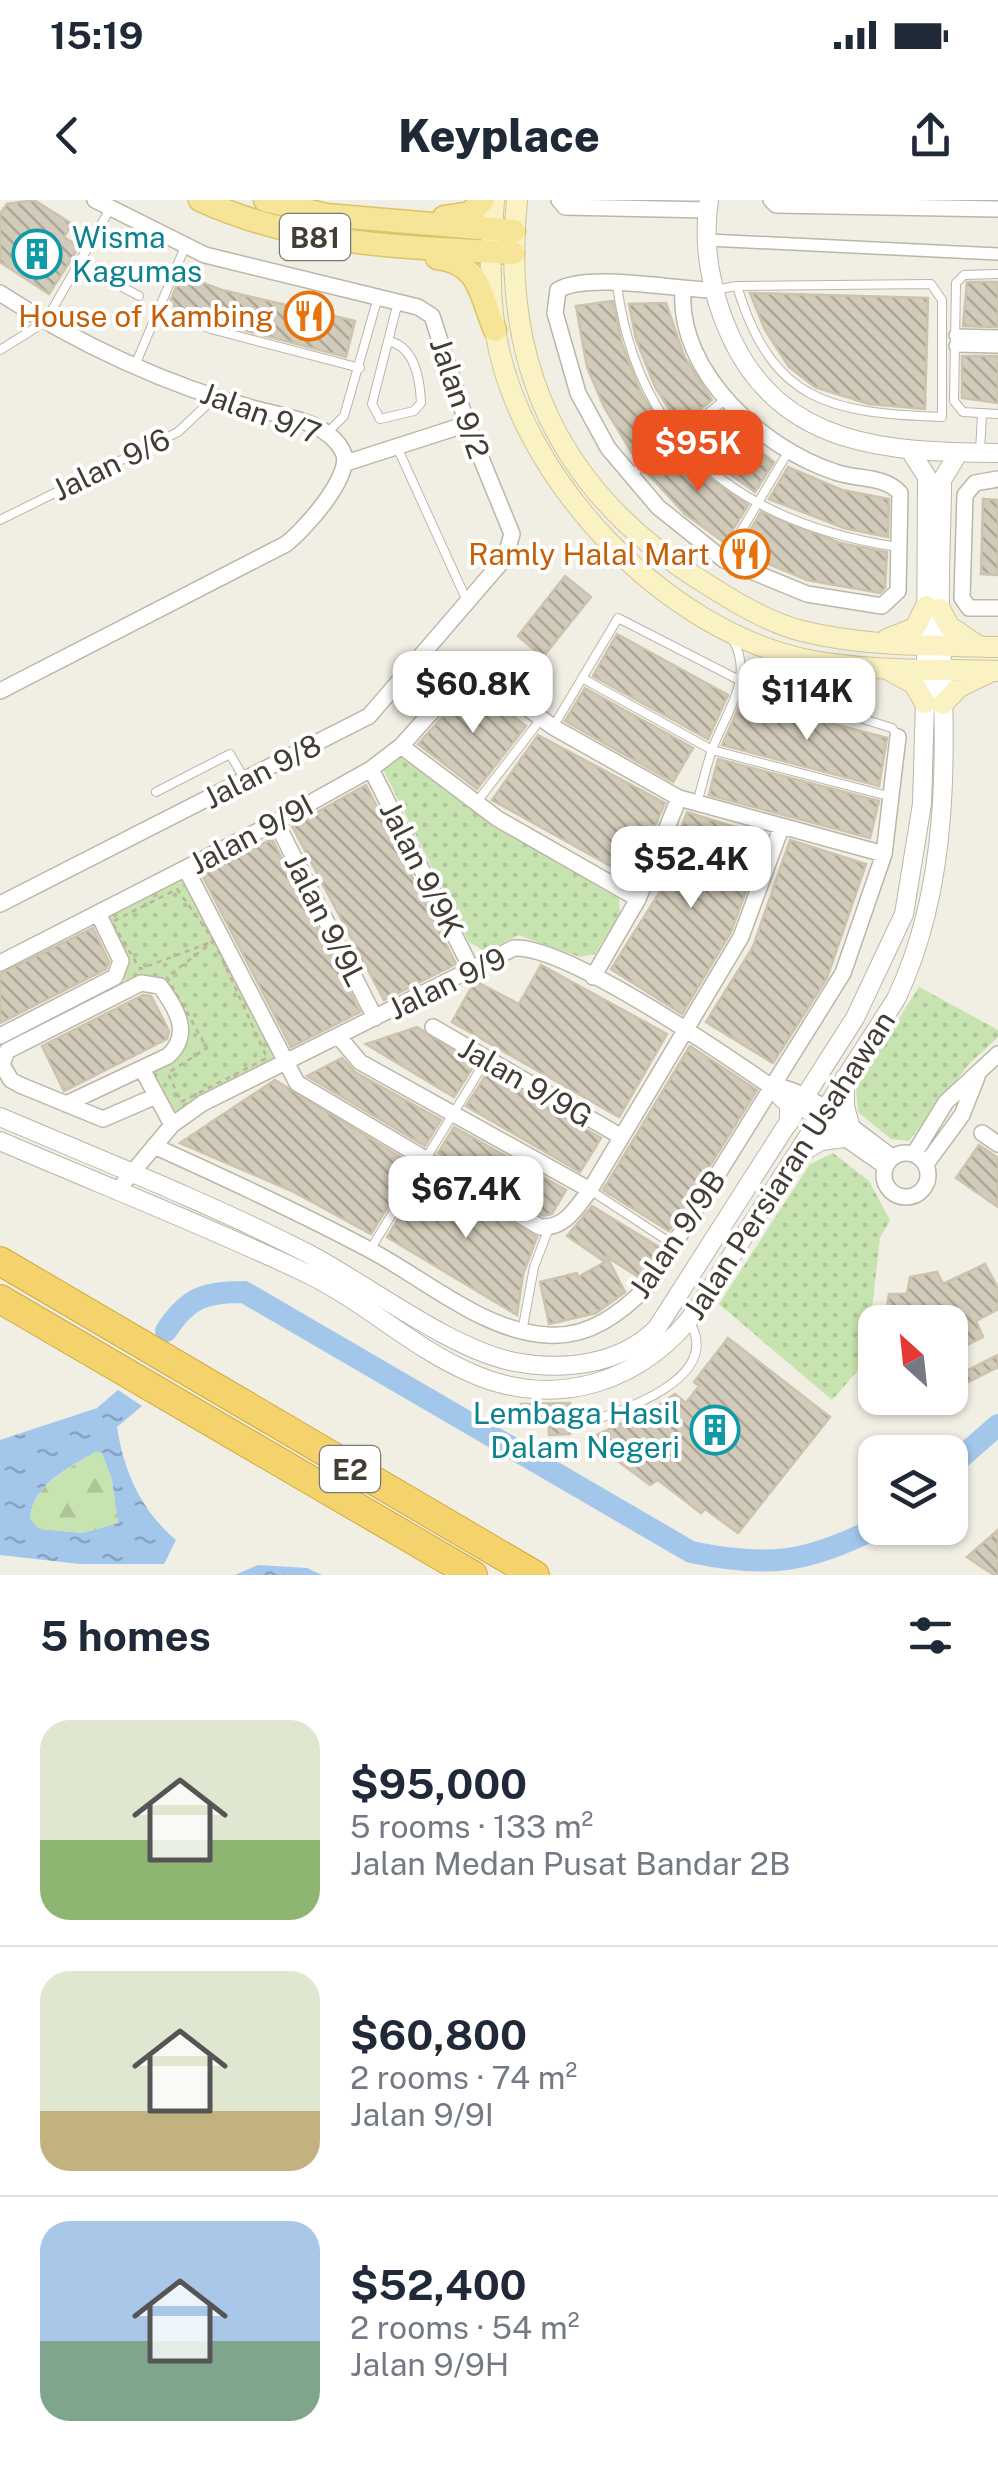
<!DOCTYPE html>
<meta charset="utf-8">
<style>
:root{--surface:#fff;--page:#f6f6f7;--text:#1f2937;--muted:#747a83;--line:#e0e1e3;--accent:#ec5120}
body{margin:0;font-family:"Public Sans",sans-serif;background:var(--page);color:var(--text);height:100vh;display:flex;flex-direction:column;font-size:38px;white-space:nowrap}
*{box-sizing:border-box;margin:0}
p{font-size:32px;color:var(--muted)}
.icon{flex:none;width:55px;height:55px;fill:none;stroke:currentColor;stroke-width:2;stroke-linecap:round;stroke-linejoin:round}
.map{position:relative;height:1375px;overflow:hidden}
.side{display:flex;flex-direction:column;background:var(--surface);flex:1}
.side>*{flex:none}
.needle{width:65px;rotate:333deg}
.buttons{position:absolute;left:858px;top:1105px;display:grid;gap:20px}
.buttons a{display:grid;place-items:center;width:110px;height:110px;border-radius:20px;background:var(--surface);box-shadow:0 2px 8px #0004;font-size:50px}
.price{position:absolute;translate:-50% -85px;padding:0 22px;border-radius:20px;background:#fff;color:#222;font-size:32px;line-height:65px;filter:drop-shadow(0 2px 5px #0008)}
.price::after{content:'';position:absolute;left:50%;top:60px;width:30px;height:22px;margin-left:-15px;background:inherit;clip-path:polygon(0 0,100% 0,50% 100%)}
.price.selected{background:var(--accent);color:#fff}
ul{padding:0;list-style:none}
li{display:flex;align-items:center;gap:30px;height:250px;padding:0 40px}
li+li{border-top:2px solid var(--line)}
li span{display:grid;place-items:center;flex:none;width:280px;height:200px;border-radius:30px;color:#555}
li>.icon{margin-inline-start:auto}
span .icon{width:120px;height:120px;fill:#fffc;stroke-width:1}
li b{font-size:42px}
h2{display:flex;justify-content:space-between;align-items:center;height:120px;padding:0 40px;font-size:42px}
.status{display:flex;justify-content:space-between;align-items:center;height:70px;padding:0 50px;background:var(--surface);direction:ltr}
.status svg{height:28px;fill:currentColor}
header{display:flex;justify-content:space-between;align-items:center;height:130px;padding:0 40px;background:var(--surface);font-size:45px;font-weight:800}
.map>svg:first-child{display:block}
.green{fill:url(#green-dots)}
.forest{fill:url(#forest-firs)}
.water{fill:url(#water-ripples);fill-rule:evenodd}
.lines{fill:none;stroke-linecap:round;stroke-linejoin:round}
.river{stroke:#a3c7eb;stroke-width:22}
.building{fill:url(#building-back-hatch);stroke:#ccc3ae;stroke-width:2.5}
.service-casing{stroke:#bcb6a8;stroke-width:10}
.pedestrian-casing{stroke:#bcb6a8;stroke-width:14}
.minor-casing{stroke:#bcb6a8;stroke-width:18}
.tertiary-casing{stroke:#bcb6a8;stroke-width:20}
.secondary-casing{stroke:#cec497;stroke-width:22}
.primary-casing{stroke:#dbc368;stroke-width:25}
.motorway-casing{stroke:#d2a93d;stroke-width:30}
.path{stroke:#bcb39a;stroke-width:2.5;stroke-dasharray:5 5;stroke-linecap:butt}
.service{stroke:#fff;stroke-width:8}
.pedestrian{stroke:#fff;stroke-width:11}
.minor{stroke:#fff;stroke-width:15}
.tertiary{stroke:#fff;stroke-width:18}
.secondary{stroke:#fbf2c4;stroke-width:20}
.primary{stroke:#f7e597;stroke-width:22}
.motorway{stroke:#f4d36c;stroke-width:28}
.labels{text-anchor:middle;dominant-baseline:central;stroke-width:8;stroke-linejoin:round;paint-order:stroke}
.shield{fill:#fff;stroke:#7b7872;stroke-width:2.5}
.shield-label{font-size:28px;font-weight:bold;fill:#433e35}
.culture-label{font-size:30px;fill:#0d838f;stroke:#fff;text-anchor:start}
.food-label{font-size:30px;fill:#c56008;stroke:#fff;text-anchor:end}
.street-label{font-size:30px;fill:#433e35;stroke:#fff}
</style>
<div class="status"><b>15:19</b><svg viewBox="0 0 49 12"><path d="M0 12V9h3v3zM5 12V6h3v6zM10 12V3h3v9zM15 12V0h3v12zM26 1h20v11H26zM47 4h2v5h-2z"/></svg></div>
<header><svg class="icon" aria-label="back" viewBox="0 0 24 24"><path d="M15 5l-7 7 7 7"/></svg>Keyplace<svg class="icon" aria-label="share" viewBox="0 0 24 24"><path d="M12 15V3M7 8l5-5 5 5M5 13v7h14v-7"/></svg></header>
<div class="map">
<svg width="998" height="1375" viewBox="0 0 998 1375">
<defs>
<pattern id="green-dots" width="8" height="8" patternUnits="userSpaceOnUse" patternTransform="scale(2.5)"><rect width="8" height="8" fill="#c7e3af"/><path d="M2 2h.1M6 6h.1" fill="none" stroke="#acc497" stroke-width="1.8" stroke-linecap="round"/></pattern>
<pattern id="forest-firs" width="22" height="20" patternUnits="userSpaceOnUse" patternTransform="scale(2.5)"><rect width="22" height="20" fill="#c7e3af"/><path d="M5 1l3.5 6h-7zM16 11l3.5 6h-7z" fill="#acc497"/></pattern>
<pattern id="water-ripples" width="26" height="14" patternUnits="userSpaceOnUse" patternTransform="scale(2.5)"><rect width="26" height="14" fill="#a3c7eb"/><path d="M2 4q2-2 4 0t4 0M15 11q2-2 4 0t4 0" fill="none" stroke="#86a3bf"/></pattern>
<pattern id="building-back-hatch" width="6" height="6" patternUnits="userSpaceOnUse" patternTransform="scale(2.5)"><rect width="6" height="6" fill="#d2cbba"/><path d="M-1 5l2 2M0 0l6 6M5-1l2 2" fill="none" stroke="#aca698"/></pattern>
</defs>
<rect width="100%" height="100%" fill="#f1eee4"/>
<path class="green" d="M399,556L487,620L619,699L620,713L595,754L580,757L518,735L486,752L469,742L383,569Z
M186,669L285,864L172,925L142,869L178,847L166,793L115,777L121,769L98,713Z
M919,787L998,830V837L969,864L909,941L891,939L858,912L856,886Z
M833,953L869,981L890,1020L880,1038L866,1161L832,1200L719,1104L810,964Z"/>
<path class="forest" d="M95,1252L102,1253L112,1280L118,1323L83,1333L39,1329L30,1319C32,1284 68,1270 95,1252Z"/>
<path class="water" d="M118,1190L142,1206L117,1227C124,1272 141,1310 176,1340L164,1364H80L0,1355V1240L97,1208ZM95,1252L102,1253L112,1280L118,1323L83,1333L39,1329L30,1319C32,1284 68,1269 95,1252Z
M258,1365L307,1368L322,1375H235Z"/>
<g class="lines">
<path class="river" d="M166,1131C188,1097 205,1092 244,1092L691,1352C767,1368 807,1363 876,1328
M950,1267L998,1225"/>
</g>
<path class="building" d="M34,0L72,24L64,37L79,47L49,94L0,62V14L7,4Z
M181,75L222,90L355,121L346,157L213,122L169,104Z
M967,82H998V127L963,126Z
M750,93L928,98L925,209L869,204L815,187L789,167L765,130Z
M613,101L622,144L641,193L668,236L637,261L604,207L587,167L576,106Z
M666,103L684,156L712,200L680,226L655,187L636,139L629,104Z
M962,156H998V203L962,198Z
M722,212L745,240L774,262L755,292L713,262L690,238Z
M678,247L703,274L748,305L725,343L685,314L646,272Z
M788,267L842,290L889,299L888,337L844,328L769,299Z
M983,299L998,300V375L981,374Z
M761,312L840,343L887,352L885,388L880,393L807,380L738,351Z
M565,376L591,397L543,457L518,436Z
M617,434L728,495L708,539L593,476Z
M472,484L526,526L477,589L418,544Z
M585,488L693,548L673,582L565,521Z
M742,500L887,538L879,586L722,545Z
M538,535L665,603L632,678L492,600Z
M718,559L879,601L870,638L709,595Z
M366,585L456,764L384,800L292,626Z
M687,612L766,637L731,732L682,814L611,769L658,695Z
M272,639L360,812L291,847L202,675Z
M790,640L866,664L827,778L773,863L706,822L753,747Z
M93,728L109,762L106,769L0,823V774Z
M541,765L667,834L619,917L452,822L475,781L519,804Z
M143,795L151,796L169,831L167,839L64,891L42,846Z
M417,827L475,864L454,897L366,844Z
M690,846L757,890L669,1031L603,990Z
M342,858L355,872L441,920L425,946L307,876Z
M488,872L601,938L580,972L466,906Z
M275,880L413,965L371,1034L292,991L180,943Z
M454,927L566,990L552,1014L543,1016L438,953Z
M979,945L998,958V1007L956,978Z
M426,973L537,1037L523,1074L517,1115L387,1037Z
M592,1006L659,1047L640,1078L607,1057L625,1092L596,1113L549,1124L540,1082L577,1073L578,1077L605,1062L567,1036Z
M985,1064L998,1088V1109L976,1121L983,1137L959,1149L950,1122H860V1116L886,1113L889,1094H907L910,1077L937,1072L943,1084Z
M728,1138L830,1217L738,1333L705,1309L701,1313L658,1280L650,1285L588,1239L655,1208L675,1194L686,1203L699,1186L694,1182Z
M998,1155V1167L950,1191V1179Z
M570,1203V1234L549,1235V1218L521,1219V1204Z
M998,1330V1375H994L967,1357Z"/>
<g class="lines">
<g class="service-casing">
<path id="service" d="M79,64L139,96
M998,74L964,75L956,83L954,201L963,212L998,214
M617,85C638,246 744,324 898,347
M714,90L737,86L931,84L942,100V217C831,213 772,203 737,86
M160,108L211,129L360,168
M388,141C414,146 420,178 421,203L414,211L380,219L372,204L398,102
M0,150L45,122L110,9
M136,163L185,47
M327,233L344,216L378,97
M397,247L467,401
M980,253L982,213
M632,274L726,199
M0,320L178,232L214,198
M724,360L788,252
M582,478L712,550L892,597
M741,481L756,465L778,456
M553,527L618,418L741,481L892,528L898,537
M156,592L230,554L245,580
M476,603L541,519
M697,603C702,586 706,567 712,550C725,513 755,479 733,440
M590,990L674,1045
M370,1050L486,860
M522,1132L534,1067L549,1028
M576,1226C616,1213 726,1180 689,1121"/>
</g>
<g class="pedestrian-casing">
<path id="pedestrian" d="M708,40L998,54
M955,135L998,136
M955,146L998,147"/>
</g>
<g class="minor-casing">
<path id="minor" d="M559,0L565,7L708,10
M771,0L776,5L998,9
M683,90C677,173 764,249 835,272C857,280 884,275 900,293L898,391L882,406L807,394L724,360L658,307L608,248L578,193L555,113L558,90C588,72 676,90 714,90
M0,93C76,143 168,186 256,209C285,217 328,221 343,252C354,275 304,330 286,344L0,491
M346,263L467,224
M998,279L975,283L965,295L962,398L969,408H998
M401,546L498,619L638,699
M371,569L472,770
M276,622L375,818
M186,669L297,883L540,1027C565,1029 576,1008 590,990L741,737L781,628
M0,704L369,516L505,358L512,334L467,224L432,116L418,107L205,55L95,0
M0,763L276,622L371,569L401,546L472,467L553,527L679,598L884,654
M593,777L638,699L679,598
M433,827L620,936
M0,836L115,777L121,761L98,713
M339,837L360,862L590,990
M142,869L172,925
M773,886C808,888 862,936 892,957
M66,904L168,856C192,834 177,809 160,786L141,783L7,851L2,865L11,880L20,885L103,919L156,896
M982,933L998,944
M154,946C227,979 299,1012 370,1050C425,1079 484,1132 548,1135C589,1138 621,1113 648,1086L843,773L884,654L898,537
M884 975a22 22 0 1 1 44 0a22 22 0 1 1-44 0Z
M914,954L946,902L998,854
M926,964L962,915L977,877
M117,991L172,925L203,903L514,748C581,744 819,921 885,966"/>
</g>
<g class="tertiary-casing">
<path id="tertiary" d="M709,0C702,45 711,93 730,135C781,248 889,252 998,253
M845,877V906L851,929
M779,895L789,905V923
M0,917C103,961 207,1002 307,1053C367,1084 451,1150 515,1162C564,1171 621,1165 657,1128L855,818L904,714L922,604L926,468L927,277L909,249
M0,941C102,985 207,1026 308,1074C365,1102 413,1148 471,1173C556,1211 645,1182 698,1108L896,799C954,678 945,540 940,410C939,367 942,323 942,280L959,252
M799,954L821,941L844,938"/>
</g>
<g class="secondary-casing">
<path id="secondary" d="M494,0C491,42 488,87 495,129C517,276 663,430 808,460C870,472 936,469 998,471
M517,0C500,164 559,291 700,380C730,399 766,422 802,431C866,447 932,445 998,447
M940,409L949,426L977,445
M887,439L915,428L926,406
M887,469L914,484L925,503
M943,504L959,487L988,473"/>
</g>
<g class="primary-casing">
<path id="primary" d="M200,0C300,46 405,47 513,53
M265,0L326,15L514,31
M444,17L470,13L483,0
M437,58C481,63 480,96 495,130"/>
</g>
<g class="motorway-casing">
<path id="motorway" d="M0,1061L535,1375
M0,1099L473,1375"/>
</g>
<path class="path" d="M177,689L214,741L140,769L112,722Z
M214,741L267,858L181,902L168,873L207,848L167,777Z"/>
<use href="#service" class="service"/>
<use href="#pedestrian" class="pedestrian"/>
<use href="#minor" class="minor"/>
<use href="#tertiary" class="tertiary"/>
<use href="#secondary" class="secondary"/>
<use href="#primary" class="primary"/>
<use href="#motorway" class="motorway"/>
</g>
<defs>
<g id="building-ring" transform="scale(2.5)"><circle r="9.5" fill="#fff" stroke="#0f9aa8" stroke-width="1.5"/><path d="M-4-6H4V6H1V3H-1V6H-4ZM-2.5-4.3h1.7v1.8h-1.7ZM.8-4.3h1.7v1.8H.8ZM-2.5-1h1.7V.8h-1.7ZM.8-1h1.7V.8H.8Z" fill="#0f9aa8"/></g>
<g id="restaurant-ring" transform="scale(2.5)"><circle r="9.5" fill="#fff" stroke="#e8710a" stroke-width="1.5"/><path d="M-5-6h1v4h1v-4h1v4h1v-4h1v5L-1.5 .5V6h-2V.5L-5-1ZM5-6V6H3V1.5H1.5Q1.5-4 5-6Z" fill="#e8710a"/></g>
</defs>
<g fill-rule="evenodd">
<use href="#building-ring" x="37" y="54"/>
<use href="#restaurant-ring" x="309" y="116"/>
<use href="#restaurant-ring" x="745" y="354"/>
<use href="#building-ring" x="715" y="1230"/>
</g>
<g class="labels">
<g class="shield">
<rect x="280" y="14" width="70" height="46" rx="8"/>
<rect x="320" y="1246" width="60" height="46" rx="8"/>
</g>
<g class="shield-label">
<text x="315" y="37">B81</text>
<text x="350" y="1269">E2</text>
</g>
<g class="culture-label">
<text x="72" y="37">Wisma<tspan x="72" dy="34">Kagumas</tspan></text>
<text x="680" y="1213" text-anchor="end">Lembaga Hasil<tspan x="680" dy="34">Dalam Negeri</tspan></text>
</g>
<g class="food-label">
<text x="274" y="116">House of Kambing</text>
<text x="710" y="354">Ramly Halal Mart</text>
</g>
<g class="street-label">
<text transform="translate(460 198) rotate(71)">Jalan 9/2</text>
<text transform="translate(261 213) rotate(20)">Jalan 9/7</text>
<text transform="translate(111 264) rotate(-26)">Jalan 9/6</text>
<text transform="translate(262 571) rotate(-27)">Jalan 9/8</text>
<text transform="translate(251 634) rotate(-28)">Jalan 9/9I</text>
<text transform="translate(422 669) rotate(63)">Jalan 9/9K</text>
<text transform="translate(326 720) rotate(63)">Jalan 9/9L</text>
<text transform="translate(447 783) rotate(-26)">Jalan 9/9</text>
<text transform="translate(526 882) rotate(30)">Jalan 9/9G</text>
<text transform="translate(789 965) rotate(-57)">Jalan Persiaran Usahawan</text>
<text transform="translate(677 1034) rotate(-56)">Jalan 9/9B</text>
</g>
</g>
</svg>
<div class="buttons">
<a><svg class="needle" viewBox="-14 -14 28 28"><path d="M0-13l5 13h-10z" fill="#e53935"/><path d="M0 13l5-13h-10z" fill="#747a83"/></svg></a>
<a><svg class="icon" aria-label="layers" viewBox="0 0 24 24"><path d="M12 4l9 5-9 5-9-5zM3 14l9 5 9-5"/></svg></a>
</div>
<b class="price selected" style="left:698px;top:295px">$95K</b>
<b class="price" style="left:473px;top:536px">$60.8K</b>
<b class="price" style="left:807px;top:543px">$114K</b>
<b class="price" style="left:691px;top:711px">$52.4K</b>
<b class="price" style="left:466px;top:1041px">$67.4K</b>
</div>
<section class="side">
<h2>5 homes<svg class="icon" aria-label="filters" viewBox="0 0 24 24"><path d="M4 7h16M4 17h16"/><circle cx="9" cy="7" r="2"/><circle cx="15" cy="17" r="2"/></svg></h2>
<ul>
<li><span style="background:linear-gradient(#dfe7d0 60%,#8fb573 0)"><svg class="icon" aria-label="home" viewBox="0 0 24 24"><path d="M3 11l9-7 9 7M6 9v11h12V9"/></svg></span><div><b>$95,000</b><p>5 rooms · 133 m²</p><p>Jalan Medan Pusat Bandar 2B</p></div></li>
<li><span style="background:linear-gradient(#dfe7d0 70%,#c2b280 0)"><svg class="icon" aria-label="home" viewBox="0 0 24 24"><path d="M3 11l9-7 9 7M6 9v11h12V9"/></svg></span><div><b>$60,800</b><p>2 rooms · 74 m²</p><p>Jalan 9/9I</p></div></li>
<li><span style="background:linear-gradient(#a9c7e8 60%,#7fa58c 0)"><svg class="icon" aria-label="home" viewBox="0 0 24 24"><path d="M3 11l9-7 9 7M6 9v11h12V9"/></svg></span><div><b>$52,400</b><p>2 rooms · 54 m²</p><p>Jalan 9/9H</p></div></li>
</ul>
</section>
